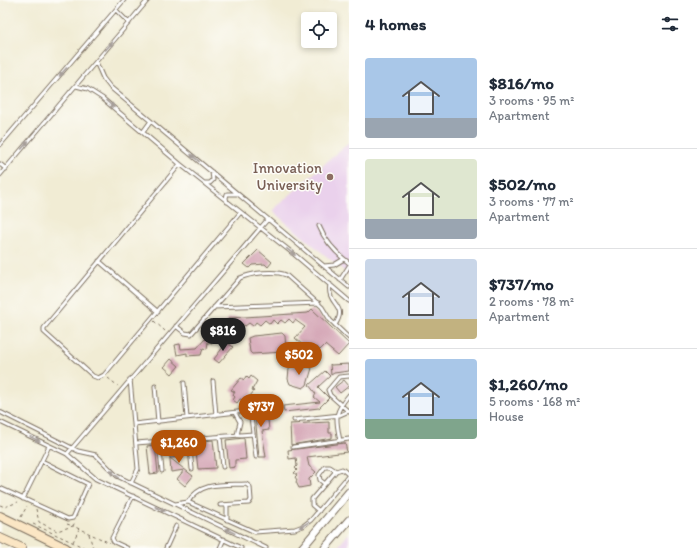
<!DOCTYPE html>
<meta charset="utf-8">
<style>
:root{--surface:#fff;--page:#f2f2f3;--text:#1f2937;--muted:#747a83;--line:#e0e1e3;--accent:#b45309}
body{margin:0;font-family:Itim,sans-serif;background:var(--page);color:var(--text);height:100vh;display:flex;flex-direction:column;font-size:15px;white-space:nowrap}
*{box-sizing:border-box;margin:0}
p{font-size:13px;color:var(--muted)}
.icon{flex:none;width:22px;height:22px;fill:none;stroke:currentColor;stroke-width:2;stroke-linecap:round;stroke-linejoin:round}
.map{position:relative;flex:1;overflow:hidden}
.side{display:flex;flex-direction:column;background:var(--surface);width:348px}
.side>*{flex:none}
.fabs{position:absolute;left:301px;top:12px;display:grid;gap:8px}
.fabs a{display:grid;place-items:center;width:36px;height:36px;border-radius:4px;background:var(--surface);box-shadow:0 2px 6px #0003;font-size:20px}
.price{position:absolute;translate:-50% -34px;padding:0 9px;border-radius:14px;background:var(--accent);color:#fff;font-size:13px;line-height:26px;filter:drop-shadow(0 1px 2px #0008)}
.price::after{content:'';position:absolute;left:50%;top:24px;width:12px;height:9px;margin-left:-6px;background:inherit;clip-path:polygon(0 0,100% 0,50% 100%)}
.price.selected{background:#222;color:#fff}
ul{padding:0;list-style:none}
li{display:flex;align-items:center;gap:12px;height:100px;padding:0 16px}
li+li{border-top:1px solid var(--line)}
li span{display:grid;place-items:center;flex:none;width:112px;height:80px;border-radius:4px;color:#555}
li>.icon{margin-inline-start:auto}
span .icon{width:48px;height:48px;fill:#fffc;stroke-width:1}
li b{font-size:17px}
h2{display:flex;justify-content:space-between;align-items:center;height:48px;padding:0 16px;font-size:17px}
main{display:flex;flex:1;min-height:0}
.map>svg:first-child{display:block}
.built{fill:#ead1ec}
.building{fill:#d19fb0}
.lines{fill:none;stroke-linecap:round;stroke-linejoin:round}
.service-casing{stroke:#7b6e5e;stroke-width:5}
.tertiary-casing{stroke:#7b6e5e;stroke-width:9}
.secondary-casing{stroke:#7b6e5e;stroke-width:10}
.path{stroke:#7b6e5e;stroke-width:1;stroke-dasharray:3 3;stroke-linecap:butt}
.service{stroke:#fff;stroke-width:3}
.tertiary{stroke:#fff;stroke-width:7}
.secondary{stroke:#fbe6c4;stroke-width:8}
.oneway{fill:#a79f9a}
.education-dot{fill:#8d6e63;stroke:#fdfcf7;stroke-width:1.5}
.labels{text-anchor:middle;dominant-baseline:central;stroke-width:3;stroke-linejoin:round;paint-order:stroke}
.education-label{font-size:15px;fill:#785e54;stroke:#fdfcf7;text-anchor:end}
</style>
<main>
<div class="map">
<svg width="349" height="548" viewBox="0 0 349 548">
<rect width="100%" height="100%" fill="#fdfcf7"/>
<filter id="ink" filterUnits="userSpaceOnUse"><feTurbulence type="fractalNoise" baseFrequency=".025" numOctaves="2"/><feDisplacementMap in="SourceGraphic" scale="8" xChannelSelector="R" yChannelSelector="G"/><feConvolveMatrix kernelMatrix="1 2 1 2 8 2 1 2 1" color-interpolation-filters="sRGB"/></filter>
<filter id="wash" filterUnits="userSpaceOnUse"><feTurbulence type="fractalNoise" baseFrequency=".012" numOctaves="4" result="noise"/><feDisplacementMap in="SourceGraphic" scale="16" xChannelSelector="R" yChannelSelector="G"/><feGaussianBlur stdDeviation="0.9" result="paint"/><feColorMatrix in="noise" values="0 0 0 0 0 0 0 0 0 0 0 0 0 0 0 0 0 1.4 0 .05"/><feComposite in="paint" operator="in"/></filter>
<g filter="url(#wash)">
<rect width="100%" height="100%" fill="#f1ecd4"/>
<path class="built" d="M349,142V275L272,211Z
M349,533V548H337Z"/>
<g id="blocks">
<path class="building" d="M258,250L272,262L268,267L265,264L252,265L249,268L244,264Z
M312,309L349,344L338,356L325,345L320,350L317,347L312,353L295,338L305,327L295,320L293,323L289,319L285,323L281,320L277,324L273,320L270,324L265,320L260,325L256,322L253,326L249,323L245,326L240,323L237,327L233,323L228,328L219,329L218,336H213L212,343L208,342L207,349L203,348L201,355L187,356V353L177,355L175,345L180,344L181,349L197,348L212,331H208L207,329L216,326L221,321L220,324L226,322L229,318L308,313Z
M282,333L285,336L286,349L283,352L252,354L250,352L248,338L253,336Z
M227,342L233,347L219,363L214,359Z
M171,359L179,366L172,374L164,367Z
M296,364L312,368L307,385L303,388L290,384L288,379L289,369Z
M330,364L331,365L349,364V371L334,373L331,375Z
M325,371L330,376L318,387L329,398L319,408L284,412L283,406L320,402L314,397L316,394L309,385Z
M246,376L249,379L251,376L257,381L252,390L254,391L246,401L240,399L237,403L233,400L235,397L233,395L235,392L231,390L241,378L244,380Z
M344,380L349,386L340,393L335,387Z
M260,403L261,410L267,409L269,430L262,431L266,457H259L254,404Z
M329,422V433H332V438L291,445L290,424Z
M244,438L246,459L235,460V467L229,468L226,440Z
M213,440L216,468L198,469L195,442Z
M345,443L347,452L307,457L309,466L316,472L309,479L310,486L299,488L296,482L297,480L295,477L297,475L294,473L297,470L295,468L297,466L296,458L289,459L288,450Z
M181,444L183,457L170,458L193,476L185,486L177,479L184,470L171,472L169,447Z
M155,445L158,473L150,474L147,446Z"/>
</g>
</g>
<g filter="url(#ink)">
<use href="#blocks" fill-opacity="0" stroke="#7b6e5e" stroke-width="1"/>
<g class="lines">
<g class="service-casing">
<path id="service" d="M116,10L129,23
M96,62L103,78L110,87L349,287
M76,86L88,89L102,98L180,164L295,255L349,301
M143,132L151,121
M0,145L124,0
M0,164L6,169
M180,164L44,328V332L93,376L98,378L104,375L240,213
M0,175L148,0
M204,183H210L213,180L212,172
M227,202L226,198L227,194H236
M319,226C325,241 336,253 349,263
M99,261L158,312
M324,266L334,265L344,259
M340,280L349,266
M330,284C326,306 349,304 335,325
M214,307L319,303
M176,326L185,333L191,334L240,278C251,273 275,270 286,275L322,307L330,320L349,338
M349,376L339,377L328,390L330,395L349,412
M130,379L138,469L131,483
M213,381L216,415
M184,383L187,418
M155,386L158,422
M0,412L78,451L96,455L117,476L266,548
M235,413L240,422L237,435
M294,420L340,415L349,411
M0,422L67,454L96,479L241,548
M134,424L246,411L251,417L256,457
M220,436L223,467
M189,439L192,469
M159,441L162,471
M340,441C336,418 333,414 349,395
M136,443L253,434
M293,447L349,439
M67,454L268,219
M325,484L320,480L319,475L325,467H330L336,471
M0,488L68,519L73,518L88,484L42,461
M23,499L49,446
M188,502C200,481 225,485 246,484L250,487L251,500L249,503L220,505
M175,504L188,502L255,532L295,529L303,526L311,520L349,475L342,469L336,471L312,499V505L319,511
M227,520V505
M127,548L114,542L112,538L133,496
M166,548L176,526
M220,548L224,539"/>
</g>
<g class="tertiary-casing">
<path id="tertiary" d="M302,548L349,492
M325,548L349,520"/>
</g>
<g class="secondary-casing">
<path id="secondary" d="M0,516L66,548
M0,538L22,548"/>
</g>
<path class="path" d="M154,321L165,331
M108,378L118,386
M0,505L5,507L18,502
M36,509L39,522L57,531L73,526L110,543
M21,517L27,506
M33,524L85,548
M67,524L73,526L75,522
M89,534L93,548
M73,542L79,529"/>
<use href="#service" class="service"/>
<use href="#tertiary" class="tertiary"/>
<use href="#secondary" class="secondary"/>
</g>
<defs><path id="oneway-solid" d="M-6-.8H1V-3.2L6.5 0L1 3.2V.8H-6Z"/></defs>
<g class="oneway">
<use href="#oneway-solid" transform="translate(109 46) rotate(-50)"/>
<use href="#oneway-solid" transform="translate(63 72) rotate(131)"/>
<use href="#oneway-solid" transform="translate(110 104) rotate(41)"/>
<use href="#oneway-solid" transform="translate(25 145) rotate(-50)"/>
<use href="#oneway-solid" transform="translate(195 158) rotate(-140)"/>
<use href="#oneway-solid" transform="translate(291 252) rotate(38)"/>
<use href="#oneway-solid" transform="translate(35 439) rotate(26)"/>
<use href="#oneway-solid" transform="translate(114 474) rotate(-142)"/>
<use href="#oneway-solid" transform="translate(160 509) rotate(25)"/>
<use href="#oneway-solid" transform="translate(304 525) rotate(149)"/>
<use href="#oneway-solid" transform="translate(230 531) rotate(-154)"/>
</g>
</g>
<circle class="education-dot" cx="330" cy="177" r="4"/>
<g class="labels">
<g class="education-label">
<text x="322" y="168">Innovation<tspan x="322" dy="17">University</tspan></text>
</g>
</g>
</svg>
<div class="fabs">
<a><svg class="icon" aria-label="locate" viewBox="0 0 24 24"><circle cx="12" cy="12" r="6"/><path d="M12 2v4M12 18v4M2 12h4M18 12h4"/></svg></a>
</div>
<b class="price selected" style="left:223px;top:352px">$816</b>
<b class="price" style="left:299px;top:376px">$502</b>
<b class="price" style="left:261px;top:428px">$737</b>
<b class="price" style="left:179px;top:464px">$1,260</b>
</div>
<section class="side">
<h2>4 homes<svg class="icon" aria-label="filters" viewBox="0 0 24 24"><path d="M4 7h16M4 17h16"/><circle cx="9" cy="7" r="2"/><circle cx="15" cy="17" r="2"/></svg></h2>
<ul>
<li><span style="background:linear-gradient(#a9c7e8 75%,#9aa5b1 0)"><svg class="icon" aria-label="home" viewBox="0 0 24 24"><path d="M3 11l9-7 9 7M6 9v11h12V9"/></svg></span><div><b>$816/mo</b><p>3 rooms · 95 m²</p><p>Apartment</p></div></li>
<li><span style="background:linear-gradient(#dfe7d0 75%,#9aa5b1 0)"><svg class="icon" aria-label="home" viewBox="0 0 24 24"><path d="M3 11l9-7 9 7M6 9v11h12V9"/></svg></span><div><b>$502/mo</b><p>3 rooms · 77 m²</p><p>Apartment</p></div></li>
<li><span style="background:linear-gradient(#c9d6e8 75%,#c2b280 0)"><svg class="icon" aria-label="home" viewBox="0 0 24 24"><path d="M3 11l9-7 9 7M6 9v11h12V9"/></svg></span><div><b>$737/mo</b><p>2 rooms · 78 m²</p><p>Apartment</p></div></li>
<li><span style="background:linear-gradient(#a9c7e8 75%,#7fa58c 0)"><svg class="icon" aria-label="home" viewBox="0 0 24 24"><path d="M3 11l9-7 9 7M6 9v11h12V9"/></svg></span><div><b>$1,260/mo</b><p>5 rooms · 168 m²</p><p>House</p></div></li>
</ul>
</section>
</main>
